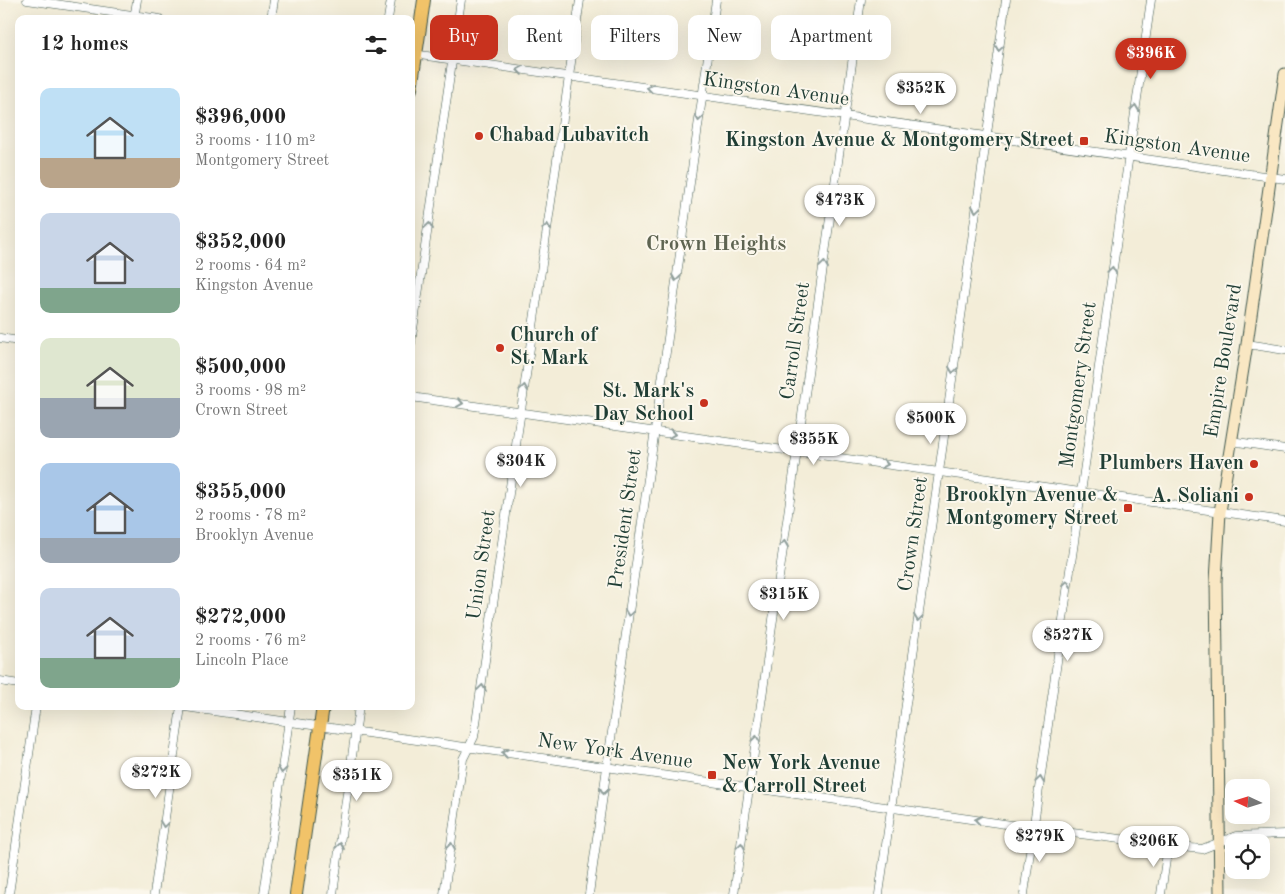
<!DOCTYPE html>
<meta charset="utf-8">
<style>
:root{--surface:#fff;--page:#f2f2f2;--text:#222;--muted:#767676;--accent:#c8321e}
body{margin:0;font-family:"Old Standard TT",serif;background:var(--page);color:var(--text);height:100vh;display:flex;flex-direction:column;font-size:19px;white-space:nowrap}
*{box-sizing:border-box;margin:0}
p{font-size:16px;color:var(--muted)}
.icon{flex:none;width:28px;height:28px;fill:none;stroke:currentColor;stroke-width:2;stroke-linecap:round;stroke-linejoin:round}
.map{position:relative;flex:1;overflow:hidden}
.details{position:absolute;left:15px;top:15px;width:400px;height:695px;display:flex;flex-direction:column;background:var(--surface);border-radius:10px;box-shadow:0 5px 20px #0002}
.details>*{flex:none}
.top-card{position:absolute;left:430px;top:15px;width:475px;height:45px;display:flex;gap:10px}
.needle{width:32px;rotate:274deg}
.controls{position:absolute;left:1225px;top:779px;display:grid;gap:10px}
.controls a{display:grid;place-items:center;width:45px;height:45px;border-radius:10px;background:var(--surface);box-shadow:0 5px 20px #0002;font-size:25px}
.price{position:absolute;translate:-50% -42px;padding:0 11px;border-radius:18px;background:#fff;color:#222;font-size:16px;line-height:32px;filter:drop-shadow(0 1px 2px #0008)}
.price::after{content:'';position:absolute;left:50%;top:30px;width:15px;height:11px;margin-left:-8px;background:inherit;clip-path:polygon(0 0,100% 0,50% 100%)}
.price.selected{background:var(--accent);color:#fff}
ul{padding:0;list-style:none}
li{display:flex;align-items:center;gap:15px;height:125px;padding:0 25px}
li span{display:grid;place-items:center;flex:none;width:140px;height:100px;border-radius:10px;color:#555}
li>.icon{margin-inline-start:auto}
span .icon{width:60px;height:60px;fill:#fffc;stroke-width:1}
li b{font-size:21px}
h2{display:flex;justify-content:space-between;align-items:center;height:60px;padding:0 25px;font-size:21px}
.tag{padding:0 18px;border-radius:10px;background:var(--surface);box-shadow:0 5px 20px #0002;font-size:18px;line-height:45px}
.tag.selected{background:var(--accent);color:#fff}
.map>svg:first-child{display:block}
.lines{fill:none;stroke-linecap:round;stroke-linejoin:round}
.street-casing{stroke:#3f574d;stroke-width:9}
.secondary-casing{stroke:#3f574d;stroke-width:13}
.primary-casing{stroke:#3f574d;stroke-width:14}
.street{stroke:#fff;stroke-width:8}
.secondary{stroke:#f9e7c3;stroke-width:11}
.primary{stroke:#f1c369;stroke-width:12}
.oneway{stroke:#8f9e9a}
.poi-dot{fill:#c8321e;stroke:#fbf7ec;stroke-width:2}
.labels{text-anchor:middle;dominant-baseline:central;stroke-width:4;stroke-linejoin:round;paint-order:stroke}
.street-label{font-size:20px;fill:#1f3d34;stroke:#fbf7ec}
.poi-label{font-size:20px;font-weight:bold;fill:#1f3d34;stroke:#fbf7ec;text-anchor:end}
.neighbourhood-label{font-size:21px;font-weight:bold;fill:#5e6451;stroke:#fbf7ec}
</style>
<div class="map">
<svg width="1285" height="894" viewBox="0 0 1285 894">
<rect width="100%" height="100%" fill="#fbf7ec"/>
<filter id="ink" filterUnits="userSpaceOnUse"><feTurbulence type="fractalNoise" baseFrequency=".02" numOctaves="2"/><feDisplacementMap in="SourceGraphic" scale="10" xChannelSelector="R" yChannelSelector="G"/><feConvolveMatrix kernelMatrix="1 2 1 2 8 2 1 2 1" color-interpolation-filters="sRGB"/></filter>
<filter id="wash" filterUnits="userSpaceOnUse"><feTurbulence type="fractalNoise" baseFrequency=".0096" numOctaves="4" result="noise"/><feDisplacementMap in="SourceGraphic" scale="20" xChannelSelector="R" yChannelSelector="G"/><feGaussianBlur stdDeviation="1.12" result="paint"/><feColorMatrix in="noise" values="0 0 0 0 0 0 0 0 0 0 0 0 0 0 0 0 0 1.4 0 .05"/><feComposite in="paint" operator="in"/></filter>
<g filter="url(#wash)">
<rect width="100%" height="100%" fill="#f3edd8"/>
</g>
<g filter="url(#ink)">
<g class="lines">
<g class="street-casing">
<path id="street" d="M27,0L160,19
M134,19L137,0
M271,19L274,0
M388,19L391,0
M413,54L1285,179
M0,338L19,341
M411,343L461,0
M1247,344L1285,350
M411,397L1285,521
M1231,441L1285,449
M0,681L19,684
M178,706L1033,828L1191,848L1202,849L1236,836L1285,834
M9,894L36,706
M154,894L181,707
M264,894L291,706
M333,894L359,706
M444,894L463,759L474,737L580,0
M589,894L716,0
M734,894L861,0
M879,894L1006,0
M1024,894L1151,0
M1161,894L1168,846"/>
</g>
<g class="secondary-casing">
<path id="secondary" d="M1220,894L1216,581L1220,512L1247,344L1285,74"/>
</g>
<g class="primary-casing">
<path id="primary" d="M411,89L424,0
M296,894L323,706"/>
</g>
<use href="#street" class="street"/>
<use href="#secondary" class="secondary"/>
<use href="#primary" class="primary"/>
</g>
<defs><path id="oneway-chevron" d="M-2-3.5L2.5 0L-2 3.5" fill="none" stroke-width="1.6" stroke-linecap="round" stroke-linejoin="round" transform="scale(1.25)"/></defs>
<g class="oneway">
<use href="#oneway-chevron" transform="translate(999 48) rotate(98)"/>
<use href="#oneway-chevron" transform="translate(520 70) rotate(-172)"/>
<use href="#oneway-chevron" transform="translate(650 88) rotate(-172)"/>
<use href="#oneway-chevron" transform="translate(1135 108) rotate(-82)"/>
<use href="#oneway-chevron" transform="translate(699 118) rotate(98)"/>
<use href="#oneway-chevron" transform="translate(976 209) rotate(98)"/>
<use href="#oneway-chevron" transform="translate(429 226) rotate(-82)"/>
<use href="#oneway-chevron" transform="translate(547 227) rotate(-82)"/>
<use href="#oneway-chevron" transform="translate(824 265) rotate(-82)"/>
<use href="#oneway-chevron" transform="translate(1112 270) rotate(-82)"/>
<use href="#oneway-chevron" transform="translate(676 278) rotate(98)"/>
<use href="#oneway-chevron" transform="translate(953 370) rotate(98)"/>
<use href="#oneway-chevron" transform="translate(524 388) rotate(-82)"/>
<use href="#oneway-chevron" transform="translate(460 403) rotate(8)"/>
<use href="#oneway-chevron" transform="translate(672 434) rotate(8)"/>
<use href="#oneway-chevron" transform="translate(885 464) rotate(8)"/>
<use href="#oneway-chevron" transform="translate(784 544) rotate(-82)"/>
<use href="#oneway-chevron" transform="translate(1067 584) rotate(-82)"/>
<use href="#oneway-chevron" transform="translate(629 613) rotate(98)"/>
<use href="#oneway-chevron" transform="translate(918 618) rotate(98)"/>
<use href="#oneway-chevron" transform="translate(482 688) rotate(-82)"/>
<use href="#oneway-chevron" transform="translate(756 739) rotate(-82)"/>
<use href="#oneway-chevron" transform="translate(505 753) rotate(-172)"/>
<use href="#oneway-chevron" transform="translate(282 770) rotate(98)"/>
<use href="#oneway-chevron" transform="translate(1040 780) rotate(-82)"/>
<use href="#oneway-chevron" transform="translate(604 791) rotate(98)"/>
<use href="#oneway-chevron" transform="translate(978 820) rotate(-172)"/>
<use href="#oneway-chevron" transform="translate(164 824) rotate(98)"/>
<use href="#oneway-chevron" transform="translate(340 846) rotate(-82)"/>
<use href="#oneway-chevron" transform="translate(451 846) rotate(-82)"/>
<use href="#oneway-chevron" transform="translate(741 846) rotate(-82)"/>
</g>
</g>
<g class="poi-dot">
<circle cx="479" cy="136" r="5"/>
<rect x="1079" y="136" width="10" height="10" rx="2.5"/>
<circle cx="500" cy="348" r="5"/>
<circle cx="704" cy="403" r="5"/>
<circle cx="1254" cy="464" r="5"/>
<circle cx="1249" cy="497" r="5"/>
<rect x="1123" y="503" width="10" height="10" rx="2.5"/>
<rect x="707" y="770" width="10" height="10" rx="2.5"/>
</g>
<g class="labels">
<g class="street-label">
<text transform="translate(776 90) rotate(8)">Kingston Avenue</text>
<text transform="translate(1177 147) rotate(8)">Kingston Avenue</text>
<text transform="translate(796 341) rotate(-82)">Carroll Street</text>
<text transform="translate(1224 361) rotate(-81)">Empire Boulevard</text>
<text transform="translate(1079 385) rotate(-82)">Montgomery Street</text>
<text transform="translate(626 519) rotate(-82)">President Street</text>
<text transform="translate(914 534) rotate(-82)">Crown Street</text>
<text transform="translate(482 565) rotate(-82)">Union Street</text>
<text transform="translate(615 752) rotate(8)">New York Avenue</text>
</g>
<g class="poi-label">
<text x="489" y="136" text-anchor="start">Chabad Lubavitch</text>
<text x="1074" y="141">Kingston Avenue &amp; Montgomery Street</text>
<text x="510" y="336" text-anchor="start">Church of<tspan x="510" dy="23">St. Mark</tspan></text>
<text x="694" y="392">St. Mark's<tspan x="694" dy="23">Day School</tspan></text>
<text x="1244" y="464">Plumbers Haven</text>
<text x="1118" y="496">Brooklyn Avenue &amp;<tspan x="1118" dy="23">Montgomery Street</tspan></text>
<text x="1239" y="497">A. Soliani</text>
<text x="722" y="764" text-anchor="start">New York Avenue<tspan x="722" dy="23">&amp; Carroll Street</tspan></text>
</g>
<g class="neighbourhood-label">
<text x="716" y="244">Crown Heights</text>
</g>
</g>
</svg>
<div class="controls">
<a><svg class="needle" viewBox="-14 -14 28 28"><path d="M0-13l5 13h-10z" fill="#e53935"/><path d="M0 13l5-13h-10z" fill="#767676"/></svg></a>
<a><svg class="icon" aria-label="locate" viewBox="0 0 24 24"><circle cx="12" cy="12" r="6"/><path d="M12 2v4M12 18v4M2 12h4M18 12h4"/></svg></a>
</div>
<b class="price selected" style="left:1151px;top:80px">$396K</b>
<b class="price" style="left:921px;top:115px">$352K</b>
<b class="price" style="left:840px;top:227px">$473K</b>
<b class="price" style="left:931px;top:445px">$500K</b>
<b class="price" style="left:814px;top:466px">$355K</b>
<b class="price" style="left:521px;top:488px">$304K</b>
<b class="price" style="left:784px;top:621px">$315K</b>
<b class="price" style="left:1068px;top:662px">$527K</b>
<b class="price" style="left:156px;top:799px">$272K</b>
<b class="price" style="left:357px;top:802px">$351K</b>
<b class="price" style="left:1040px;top:863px">$279K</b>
<b class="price" style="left:1154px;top:868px">$206K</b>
<div class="top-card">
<a class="tag selected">Buy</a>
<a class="tag">Rent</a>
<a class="tag">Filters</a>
<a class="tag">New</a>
<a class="tag">Apartment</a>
</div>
<section class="details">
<h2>12 homes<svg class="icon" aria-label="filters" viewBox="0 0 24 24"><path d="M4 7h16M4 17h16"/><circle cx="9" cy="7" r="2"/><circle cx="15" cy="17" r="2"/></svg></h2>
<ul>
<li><span style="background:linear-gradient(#bfe0f5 70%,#b9a48a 0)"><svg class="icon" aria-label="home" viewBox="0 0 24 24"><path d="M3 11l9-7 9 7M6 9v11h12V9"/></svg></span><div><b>$396,000</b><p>3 rooms · 110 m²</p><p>Montgomery Street</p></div></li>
<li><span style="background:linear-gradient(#c9d6e8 75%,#7fa58c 0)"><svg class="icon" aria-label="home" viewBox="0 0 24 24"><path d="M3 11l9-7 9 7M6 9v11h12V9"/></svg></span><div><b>$352,000</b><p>2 rooms · 64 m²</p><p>Kingston Avenue</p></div></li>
<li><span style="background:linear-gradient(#dfe7d0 60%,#9aa5b1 0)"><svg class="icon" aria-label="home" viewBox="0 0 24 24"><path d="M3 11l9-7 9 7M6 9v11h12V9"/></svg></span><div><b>$500,000</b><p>3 rooms · 98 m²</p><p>Crown Street</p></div></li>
<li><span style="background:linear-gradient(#a9c7e8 75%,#9aa5b1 0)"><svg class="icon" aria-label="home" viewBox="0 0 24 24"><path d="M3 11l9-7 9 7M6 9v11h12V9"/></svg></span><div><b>$355,000</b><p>2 rooms · 78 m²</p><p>Brooklyn Avenue</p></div></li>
<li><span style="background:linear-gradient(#c9d6e8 70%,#7fa58c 0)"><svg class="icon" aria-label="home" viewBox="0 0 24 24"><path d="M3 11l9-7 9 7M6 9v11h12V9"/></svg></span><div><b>$272,000</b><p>2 rooms · 76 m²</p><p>Lincoln Place</p></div></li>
</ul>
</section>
</div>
